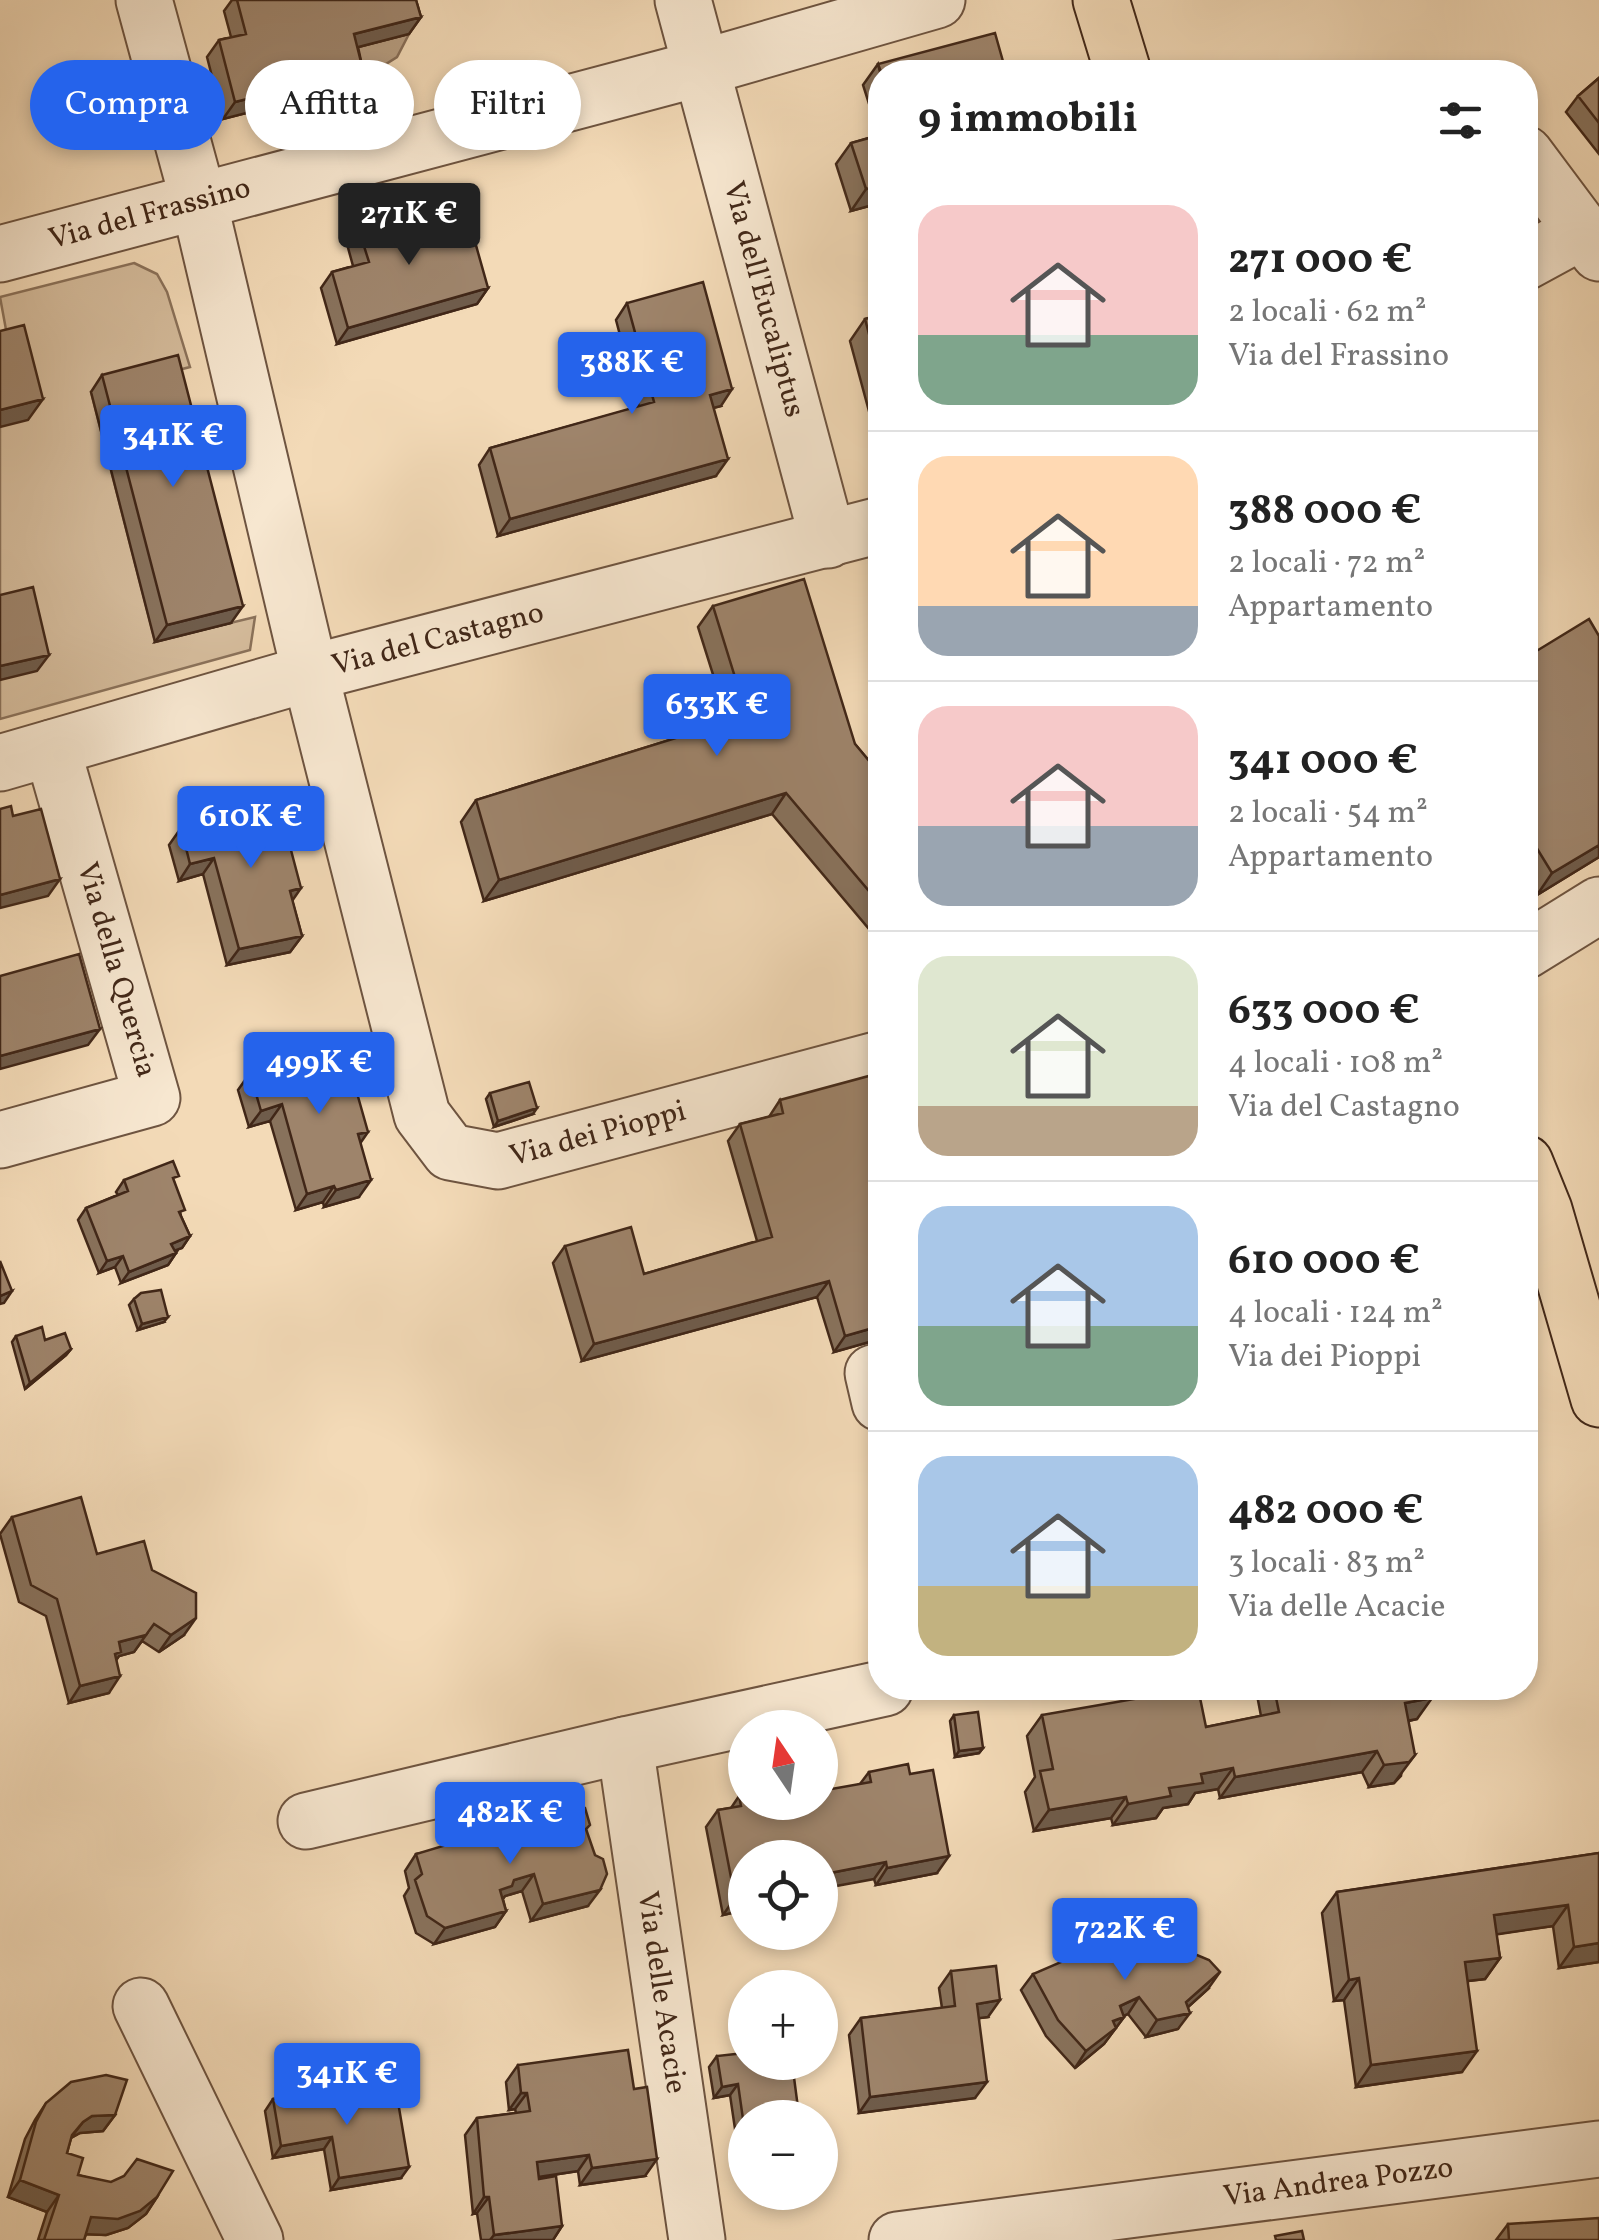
<!DOCTYPE html>
<html lang="it">
<meta charset="utf-8">
<style>
:root{--surface:#fff;--page:#f6f6f6;--text:#222;--muted:#767676;--line:#e0e0e0;--accent:#2563eb}
body{margin:0;font-family:Vollkorn,serif;background:var(--page);color:var(--text);height:100vh;display:flex;flex-direction:column;font-size:38px;white-space:nowrap}
*{box-sizing:border-box;margin:0}
p{font-size:32px;color:var(--muted)}
.icon{flex:none;width:55px;height:55px;fill:none;stroke:currentColor;stroke-width:2;stroke-linecap:round;stroke-linejoin:round}
.map{position:relative;flex:1;overflow:hidden}
.drawer{position:absolute;left:868px;top:60px;width:670px;height:1640px;display:flex;flex-direction:column;background:var(--surface);border-radius:40px;box-shadow:0 5px 15px #0003}
.drawer>*{flex:none}
.banner{position:absolute;left:30px;top:60px;width:688px;height:90px;display:flex;gap:20px}
.needle{width:65px;rotate:347deg}
.buttons{position:absolute;left:728px;top:1710px;display:grid;gap:20px}
.buttons a{display:grid;place-items:center;width:110px;height:110px;border-radius:50%;background:var(--surface);box-shadow:0 5px 15px #0003;font-size:50px}
.price{position:absolute;translate:-50% -85px;padding:0 22px;border-radius:10px;background:var(--accent);color:#fff;font-size:32px;line-height:65px;filter:drop-shadow(0 2px 5px #0008)}
.price::after{content:'';position:absolute;left:50%;top:60px;width:30px;height:22px;margin-left:-15px;background:inherit;clip-path:polygon(0 0,100% 0,50% 100%)}
.price.active{background:#222;color:#fff}
ul{padding:0;list-style:none}
li{display:flex;align-items:center;gap:30px;height:250px;padding:0 50px}
li+li{border-top:2px solid var(--line)}
li span{display:grid;place-items:center;flex:none;width:280px;height:200px;border-radius:30px;color:#555}
li>.icon{margin-inline-start:auto}
span .icon{width:120px;height:120px;fill:#fffc;stroke-width:1}
li b{font-size:42px}
h2{display:flex;justify-content:space-between;align-items:center;height:120px;padding:0 50px;font-size:42px}
.tag{padding:0 35px;border-radius:45px;background:var(--surface);box-shadow:0 5px 15px #0003;font-size:35px;line-height:90px}
.tag.active{background:var(--accent);color:#fff}
.map>svg:first-child{display:block}
.green{fill:#d5bc9c;stroke:#8b725a;stroke-width:2.5}
.water{fill:#b69d81;stroke:#876e57;stroke-width:2.5}
.lines{fill:none;stroke-linecap:round;stroke-linejoin:round}
.minor-casing{stroke:#6e5440;stroke-width:59}
.major-casing{stroke:#412718;stroke-width:59}
.minor{stroke:#f7e7d0;stroke-width:55}
.major{stroke:#f3dab7;stroke-width:55}
.wall{fill:#88725c;stroke:#412718;stroke-width:2.5}
.shaded-wall{fill:#6f5c4b;stroke:#412718;stroke-width:2.5}
.building{fill:#9e846b;stroke:#412718;stroke-width:2.5}
.labels{text-anchor:middle;dominant-baseline:central;stroke-width:9;stroke-linejoin:round;paint-order:stroke}
.street-label{font-size:30px;fill:#412718;stroke:#f7e7d0}
</style>
<div class="map">
<svg width="1599" height="2240" viewBox="0 0 1599 2240">
<rect width="100%" height="100%" fill="#f3dab7"/>
<filter id="stains"><feTurbulence type="fractalNoise" baseFrequency=".002" numOctaves="4"/><feColorMatrix values="0 0 0 0 .2 0 0 0 0 .09 0 0 0 0 .02 0 0 0 .5 -.17"/></filter>
<radialGradient id="worn" r=".72"><stop offset=".6" stop-color="#630" stop-opacity="0"/><stop offset="1" stop-color="#630" stop-opacity=".3"/></radialGradient>
<path class="green" d="M134,263L157,274L167,292L190,367L91,392L155,641L255,617L250,650L0,719V427L9,346L0,297Z"/>
<path class="water" d="M409,34L397,57L351,86L343,51Z"/>
<g class="lines">
<g class="minor-casing">
<g id="minor">
<path id="s1" d="M144,0L199,202L310,673L422,1115L450,1152L498,1161L880,1059"/>
<path id="s2" d="M683,0L828,540"/>
<path d="M1525,154L1599,253"/>
<path id="s3" d="M0,254L701,68L937,0"/>
<path d="M1525,262L1582,231"/>
<path id="s4" d="M0,763L310,673L880,525"/>
<path d="M1525,951L1599,905"/>
<path d="M0,1140L152,1098L52,748"/>
<path d="M880,1371L873,1373L880,1403"/>
<path id="s5" d="M625,1745L697,2240"/>
<path d="M306,1821L625,1745L885,1688"/>
<path d="M141,2006L255,2240"/>
<path id="s6" d="M897,2240L1599,2149"/>
</g>
</g>
<g class="major-casing">
<path id="major" d="M1101,0L1123,72
M1525,1163L1544,1210L1599,1399"/>
</g>
<use href="#minor" class="minor"/>
<use href="#major" class="major"/>
</g>
<path class="wall" d="M232,0H416L421,17L409,34L358,47L363,70L352,86L223,119L207,57L219,40L231,37L224,11Z
M878,64L880,72V203L851,211L836,164L851,143L879,135L863,85Z
M1599,78V154L1566,112L1578,96Z
M358,227L488,288L477,304L337,344L321,288L332,272L353,266L347,244Z
M880,282V452L850,341L865,319L878,316L871,295Z
M627,303L721,406L713,408L716,476L498,536L479,465L490,448L639,407L616,320Z
M102,375L231,623L155,642L91,392Z
M713,606L855,744L880,774V942L772,814L484,901L461,822L476,800L728,722L698,627Z
M1599,636V857L1537,895L1525,874V658Z
M181,828L292,900L302,936L290,952L227,965L203,874L179,881L169,845Z
M250,1073L360,1143L359,1197L324,1207L323,1202L296,1210L270,1121L249,1127L238,1090Z
M490,1093L533,1114L494,1127L486,1099Z
M780,1100L880,1339L834,1352L817,1297L582,1361L553,1263L565,1246L644,1274L757,1241L728,1141L740,1124L769,1117Z
M124,1180L174,1182L181,1216L190,1236L182,1248L174,1250L176,1253L168,1265L121,1283L115,1267L99,1273L78,1220L86,1208L118,1195L116,1192Z
M134,1299L164,1322L138,1330L129,1305Z
M16,1336L71,1349L66,1355L25,1389L12,1342Z
M12,1517L97,1554L152,1570L184,1635L159,1652L142,1641L134,1652L119,1656L116,1660L109,1693L69,1703L46,1616L19,1602L0,1534Z
M1262,1688H1430L1417,1719L1409,1721L1401,1776L1394,1783L1369,1787L1362,1772L1220,1798L1218,1789L1195,1793L1188,1804L1163,1808L1156,1818L1113,1825L1111,1818L1034,1831L1025,1792L1035,1777L1027,1736L1042,1715L1206,1727L1261,1716L1257,1695Z
M954,1715L983,1748L979,1753L955,1757L950,1721Z
M869,1772L910,1774L937,1873L876,1885L874,1879L745,1858V1910L723,1915L706,1827L718,1810L731,1808L739,1796L820,1802L860,1784Z
M525,1817L586,1829L588,1906L531,1921L522,1891L505,1896L503,1899L506,1911L495,1927L434,1944L416,1933L404,1896L409,1888L405,1871L416,1854L515,1837L514,1833Z
M1599,1853V1962L1559,1968L1553,1926L1496,1934L1500,1958L1485,1979L1468,1981L1462,2072L1356,2087L1344,2000L1334,2001L1322,1913L1337,1892Z
M951,1971L988,2017L979,2018L975,2098L859,2113L849,2035L861,2018L942,2008L939,1988Z
M1033,1974L1208,1989L1188,2007L1178,2029L1146,2037L1128,2014L1124,2016V2017L1104,2044L1075,2068L1046,2036L1021,1990Z
M717,2056L798,2108L791,2118H745V2148L738,2149L730,2095L714,2098L709,2067Z
M518,2065L645,2176L580,2185L578,2171L539,2177L562,2226L553,2240H481L477,2213L473,2214L465,2135L477,2118L516,2113L515,2109L509,2110L506,2082Z
M337,2092L359,2097L401,2178L331,2190L324,2149L273,2158L265,2111L273,2099Z
M46,2103L115,2115L103,2131L80,2133L71,2138L67,2153L78,2175L157,2197L146,2214L128,2228L106,2235L86,2234L84,2240H38L47,2212L8,2197L25,2139L35,2120Z
M1508,2224L1599,2240H1496Z"/>
<path class="shaded-wall" d="M421,17L409,34L343,51L354,34Z
M363,70L352,86L223,119L235,102Z
M880,186V203L851,211L866,189Z
M488,288L477,304L337,344L348,328Z
M732,389L721,406L698,412L710,395Z
M43,399L28,420L0,427V410Z
M728,459L716,476L498,536L510,519Z
M243,606L231,623L155,642L167,625Z
M49,655L37,671L0,680V666Z
M786,793L772,814L484,901L499,880Z
M1599,845V857L1537,895L1552,873Z
M214,858L203,874L179,881L190,864Z
M60,879L48,896L0,908V895Z
M301,888L290,904V891Z
M302,936L290,952L227,965L239,949Z
M100,1029L88,1045L0,1069V1056Z
M282,1104L270,1121L249,1127L261,1111Z
M537,1108L533,1114L494,1127L498,1121Z
M368,1132L357,1148L358,1134Z
M371,1180L359,1197L324,1207L336,1190Z
M334,1186L323,1202L296,1210L307,1194Z
M190,1236L182,1248L163,1255L171,1244Z
M176,1253L168,1265L121,1283L129,1272Z
M123,1256L115,1267L99,1273L107,1261Z
M829,1281L817,1297L582,1361L594,1344Z
M12,1291L4,1303L0,1304V1296Z
M168,1317L164,1322L138,1330L142,1324Z
M880,1326V1339L834,1352L845,1336Z
M71,1349L66,1355L25,1389L30,1383Z
M196,1618L184,1635L159,1652L171,1635Z
M146,1635L134,1652L119,1656L110,1669L119,1642Z
M120,1676L109,1693L69,1703L80,1686Z
M1432,1698L1417,1719L1390,1724L1405,1703Z
M983,1748L979,1753L955,1757L959,1751Z
M1377,1751L1362,1772L1220,1798L1235,1777Z
M1415,1755L1394,1783L1369,1787L1384,1765Z
M1233,1768L1218,1789L1195,1793L1188,1804L1163,1808L1156,1818L1113,1825L1128,1804L1201,1774Z
M1126,1797L1111,1818L1034,1831L1049,1810Z
M949,1856L937,1873L876,1885L887,1868Z
M886,1862L874,1879L820,1889V1875Z
M534,1874L522,1891L505,1896L500,1902V1890L514,1880Z
M600,1890L588,1906L531,1921L543,1904Z
M745,1896V1910L723,1915L735,1898Z
M1568,1905L1553,1926L1479,1937L1494,1915Z
M506,1911L495,1927L434,1944L445,1928Z
M1599,1943V1962L1559,1968L1574,1947Z
M1500,1958L1485,1979L1450,1983L1465,1962Z
M1220,1972L1208,1989L1178,2016L1190,2013L1178,2029L1146,2037L1157,2020L1186,2002Z
M1359,1978L1344,2000L1334,2001L1349,1980Z
M1139,1997L1128,2014L1108,2023L1120,2006Z
M1000,2000L988,2017L965,2020L977,2004Z
M1124,2017L1104,2044L1075,2068L1086,2051L1113,2021Z
M1477,2051L1462,2072L1356,2087L1371,2065Z
M987,2082L975,2098L859,2113L870,2097Z
M738,2084L730,2095L714,2098L722,2087Z
M521,2093H527L515,2109L509,2110Z
M798,2108L791,2118H776L781,2111Z
M115,2115L103,2131L80,2133L71,2138L60,2152L83,2122L92,2116Z
M332,2137L324,2149L273,2158L281,2146Z
M745,2139V2148L738,2149Z
M589,2155L578,2171L525,2179L537,2162Z
M657,2159L645,2176L580,2185L592,2168Z
M409,2167L401,2178L331,2190L339,2178Z
M20,2180L59,2195L47,2212L8,2197Z
M157,2197L146,2214L128,2228L106,2235L80,2234L91,2217Z
M484,2197H489L477,2213L473,2214Z
M562,2226L553,2240H490L494,2235Z"/>
<path class="building" d="M237,0H416L421,17L354,34L363,70L235,102L219,40L246,34Z
M995,33L1006,72H881L878,64Z
M1599,78V123L1578,96Z
M880,135V186L866,189L851,143Z
M432,206L440,233L470,224L488,288L348,328L332,272L369,262L358,227Z
M703,282L732,389L710,395L728,459L510,519L490,448L654,402L627,303Z
M880,315V376L865,319Z
M24,325L43,399L0,410V331Z
M178,355L243,606L167,625L102,375Z
M804,579L855,744L880,774V904L786,793L499,880L476,800L747,716L713,606Z
M33,587L49,655L0,666V595Z
M1589,619L1599,636V845L1552,873L1525,829V658Z
M278,801L301,888L290,891L302,936L239,949L214,858L190,864L181,828Z
M11,806L13,816L41,809L60,879L0,895V809Z
M79,954L100,1029L0,1056V976Z
M344,1047L368,1132L358,1134L371,1180L336,1190L334,1186L307,1194L282,1104L261,1111L250,1073Z
M880,1073V1326L845,1336L829,1281L594,1344L565,1246L631,1227L644,1274L772,1237L740,1124L783,1113L780,1100Z
M529,1082L537,1108L498,1121L490,1093Z
M173,1161L179,1176L173,1178L185,1210L179,1212L190,1236L171,1244L176,1253L129,1272L123,1256L107,1261L86,1208L128,1191L124,1180Z
M0,1261L12,1291L0,1296Z
M161,1290L168,1317L142,1324L134,1299L141,1293Z
M42,1327L45,1340L65,1333L71,1349L30,1383L16,1336Z
M81,1497L97,1554L144,1541L152,1570L196,1593V1618L171,1635L154,1624L146,1635L119,1642L121,1652L115,1654L120,1676L80,1686L57,1599L31,1585L12,1517Z
M1197,1688H1198L1206,1727L1279,1712L1274,1688H1430L1432,1698L1405,1703L1415,1755L1409,1762L1384,1765L1377,1751L1235,1777L1233,1768L1201,1774L1203,1783L1169,1788L1171,1796L1128,1804L1126,1797L1049,1810L1040,1771L1053,1769L1042,1715Z
M978,1712L983,1748L959,1751L954,1715Z
M908,1764L910,1774L933,1770L949,1856L887,1868L886,1862L820,1875V1858H745V1896L735,1898L718,1810L741,1806L739,1796L745,1795V1802H820V1791L871,1782L869,1772Z
M574,1804L585,1808L590,1825L586,1829L595,1855L603,1859L607,1874L600,1890L543,1904L534,1874L514,1880L512,1886L500,1890L506,1911L445,1928L427,1916L415,1880L422,1874L416,1854L506,1827L509,1839L530,1833L525,1817Z
M1599,1853V1943L1574,1947L1568,1905L1494,1915L1500,1958L1465,1962L1477,2051L1371,2065L1359,1978L1349,1980L1337,1892Z
M1179,1920L1192,1953L1209,1960L1220,1972L1186,2002L1190,2013L1157,2020L1139,1997L1120,2006L1124,2017L1113,2021L1116,2028L1086,2051L1058,2020L1033,1974L1084,1952L1087,1958Z
M996,1966L1000,2000L977,2004L987,2082L870,2097L861,2018L955,2006L951,1971Z
M628,2050L634,2089L647,2087L657,2159L592,2168L589,2155L537,2162L539,2179L556,2176L562,2226L494,2235L489,2197H484L477,2118L530,2111L527,2093H521L518,2065Z
M745,2053V2062H792L798,2108L781,2111L782,2118H745V2133L738,2084L722,2087L717,2056Z
M106,2075L127,2080L115,2115L92,2116L83,2122L72,2135L67,2153L83,2158L78,2175L111,2182L124,2176L137,2159L173,2171L157,2197L140,2211L118,2219L91,2217L84,2240H44L59,2195L20,2180L36,2122L46,2103L71,2082Z
M336,2088L337,2092L358,2089L359,2097L396,2090L409,2167L339,2178L332,2137L281,2146L273,2099Z
M1599,2218V2240H1509L1508,2224Z
M1302,2231L1304,2240H1276L1275,2236Z"/>
<g class="labels">
<g class="street-label">
<text stroke="none"><textPath href="#s3" startOffset="155">Via del Frassino</textPath></text>
<text stroke="none"><textPath href="#s2" startOffset="310">Via dell'Eucaliptus</textPath></text>
<text stroke="none"><textPath href="#s4" startOffset="455">Via del Castagno</textPath></text>
<text transform="translate(116 970) rotate(74)">Via della Quercia</text>
<text stroke="none"><textPath href="#s1" startOffset="1348">Via dei Pioppi</textPath></text>
<text stroke="none"><textPath href="#s5" startOffset="250">Via delle Acacie</textPath></text>
<text stroke="none"><textPath href="#s6" startOffset="445">Via Andrea Pozzo</textPath></text>
</g>
</g>
<rect width="100%" height="100%" filter="url(#stains)"/>
<rect width="100%" height="100%" fill="url(#worn)"/>
</svg>
<div class="buttons">
<a><svg class="needle" viewBox="-14 -14 28 28"><path d="M0-13l5 13h-10z" fill="#e53935"/><path d="M0 13l5-13h-10z" fill="#767676"/></svg></a>
<a><svg class="icon" aria-label="locate" viewBox="0 0 24 24"><circle cx="12" cy="12" r="6"/><path d="M12 2v4M12 18v4M2 12h4M18 12h4"/></svg></a>
<a>+</a>
<a>−</a>
</div>
<b class="price active" style="left:409px;top:268px">271K €</b>
<b class="price" style="left:632px;top:417px">388K €</b>
<b class="price" style="left:173px;top:490px">341K €</b>
<b class="price" style="left:717px;top:759px">633K €</b>
<b class="price" style="left:251px;top:871px">610K €</b>
<b class="price" style="left:319px;top:1117px">499K €</b>
<b class="price" style="left:510px;top:1867px">482K €</b>
<b class="price" style="left:1125px;top:1983px">722K €</b>
<b class="price" style="left:347px;top:2128px">341K €</b>
<div class="banner">
<a class="tag active">Compra</a>
<a class="tag">Affitta</a>
<a class="tag">Filtri</a>
</div>
<section class="drawer">
<h2>9 immobili<svg class="icon" aria-label="filters" viewBox="0 0 24 24"><path d="M4 7h16M4 17h16"/><circle cx="9" cy="7" r="2"/><circle cx="15" cy="17" r="2"/></svg></h2>
<ul>
<li><span style="background:linear-gradient(#f6c9c9 65%,#7fa58c 0)"><svg class="icon" aria-label="home" viewBox="0 0 24 24"><path d="M3 11l9-7 9 7M6 9v11h12V9"/></svg></span><div><b>271 000 €</b><p>2 locali · 62 m²</p><p>Via del Frassino</p></div></li>
<li><span style="background:linear-gradient(#ffd9b3 75%,#9aa5b1 0)"><svg class="icon" aria-label="home" viewBox="0 0 24 24"><path d="M3 11l9-7 9 7M6 9v11h12V9"/></svg></span><div><b>388 000 €</b><p>2 locali · 72 m²</p><p>Appartamento</p></div></li>
<li><span style="background:linear-gradient(#f6c9c9 60%,#9aa5b1 0)"><svg class="icon" aria-label="home" viewBox="0 0 24 24"><path d="M3 11l9-7 9 7M6 9v11h12V9"/></svg></span><div><b>341 000 €</b><p>2 locali · 54 m²</p><p>Appartamento</p></div></li>
<li><span style="background:linear-gradient(#dfe7d0 75%,#b9a48a 0)"><svg class="icon" aria-label="home" viewBox="0 0 24 24"><path d="M3 11l9-7 9 7M6 9v11h12V9"/></svg></span><div><b>633 000 €</b><p>4 locali · 108 m²</p><p>Via del Castagno</p></div></li>
<li><span style="background:linear-gradient(#a9c7e8 60%,#7fa58c 0)"><svg class="icon" aria-label="home" viewBox="0 0 24 24"><path d="M3 11l9-7 9 7M6 9v11h12V9"/></svg></span><div><b>610 000 €</b><p>4 locali · 124 m²</p><p>Via dei Pioppi</p></div></li>
<li><span style="background:linear-gradient(#a9c7e8 65%,#c2b280 0)"><svg class="icon" aria-label="home" viewBox="0 0 24 24"><path d="M3 11l9-7 9 7M6 9v11h12V9"/></svg></span><div><b>482 000 €</b><p>3 locali · 83 m²</p><p>Via delle Acacie</p></div></li>
</ul>
</section>
</div>
